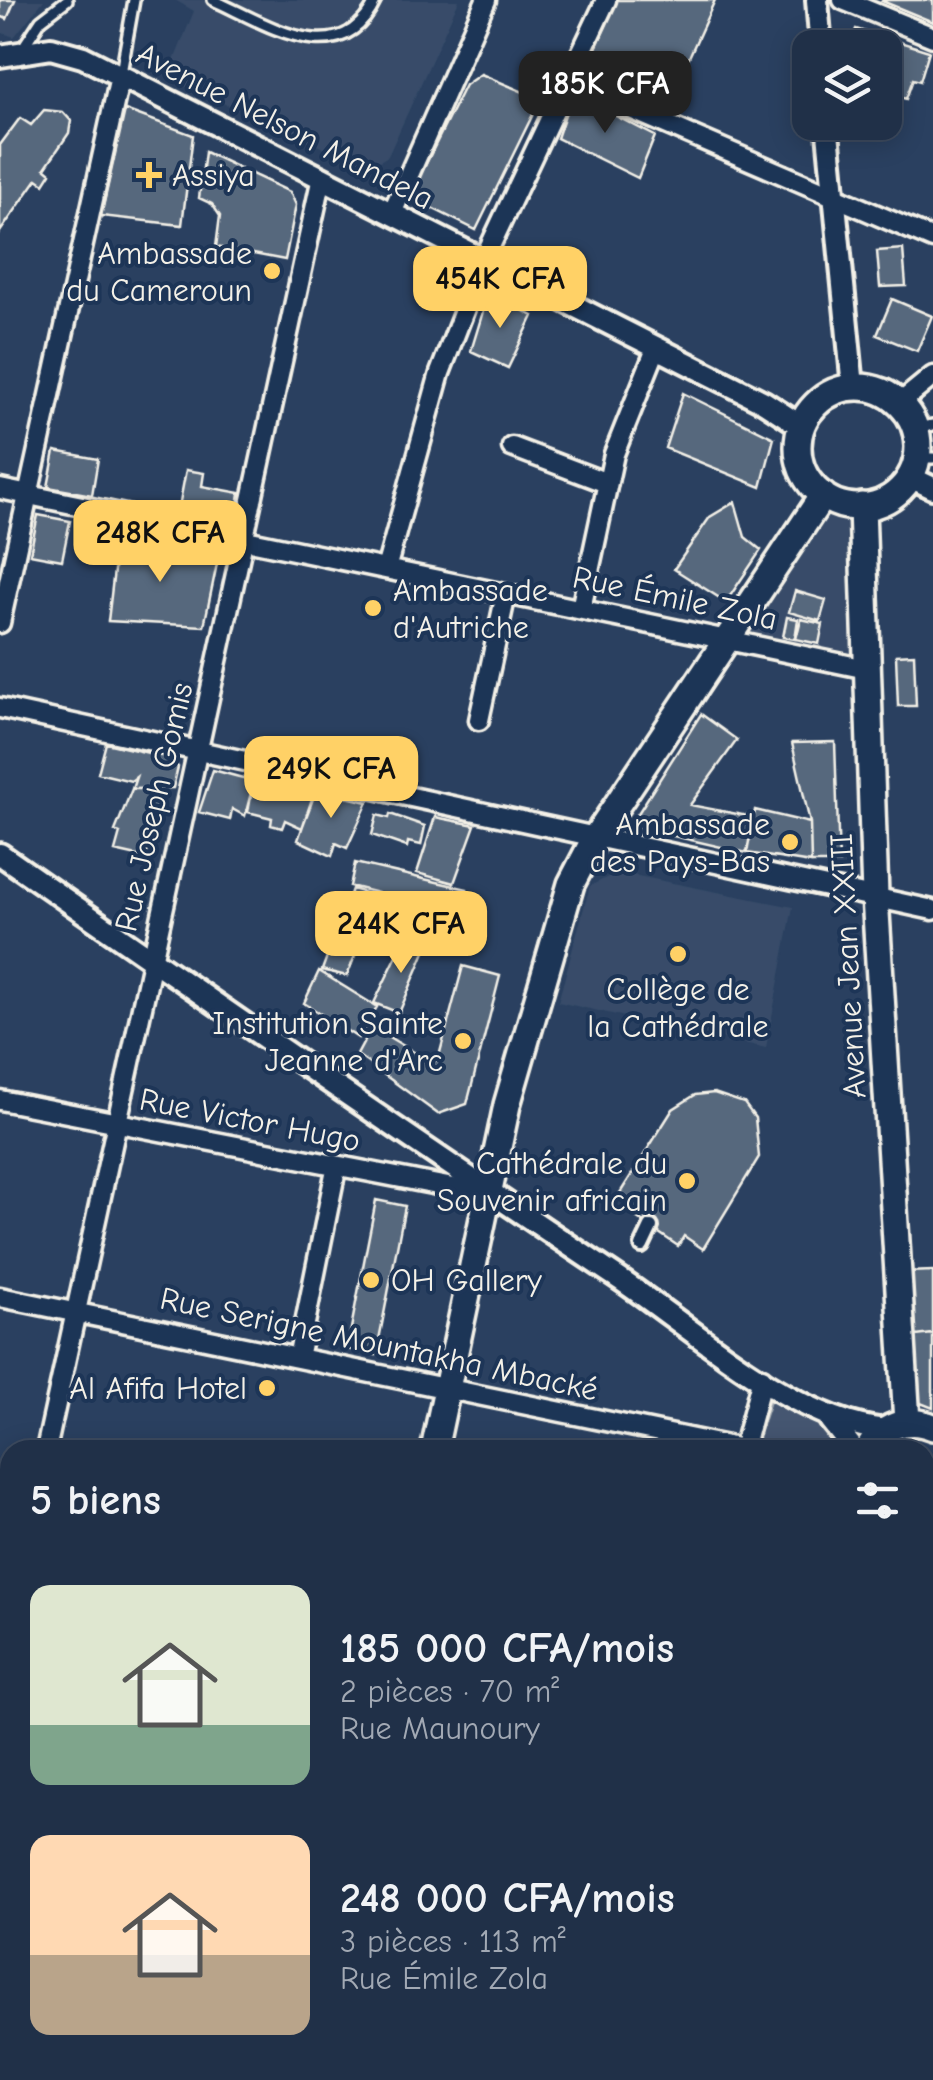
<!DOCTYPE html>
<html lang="fr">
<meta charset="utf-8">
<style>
:root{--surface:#203048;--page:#2d3c52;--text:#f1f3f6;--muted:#a2a9b4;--line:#3d4b60;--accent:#ffd166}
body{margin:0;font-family:"Comic Neue",sans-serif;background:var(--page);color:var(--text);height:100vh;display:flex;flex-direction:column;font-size:38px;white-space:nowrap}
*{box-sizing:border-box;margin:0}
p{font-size:32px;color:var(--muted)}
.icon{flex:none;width:55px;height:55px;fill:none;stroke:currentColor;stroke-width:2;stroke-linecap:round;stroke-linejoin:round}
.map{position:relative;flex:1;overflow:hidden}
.details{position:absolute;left:0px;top:1440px;width:935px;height:640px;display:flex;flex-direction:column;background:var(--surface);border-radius:30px 30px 0 0;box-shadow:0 5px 25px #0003,0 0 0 2px var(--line)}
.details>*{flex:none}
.fabs{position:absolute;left:792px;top:30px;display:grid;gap:20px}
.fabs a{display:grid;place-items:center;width:110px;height:110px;border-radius:20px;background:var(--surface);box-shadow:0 5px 25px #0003,0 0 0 2px var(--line);font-size:50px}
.price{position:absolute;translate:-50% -85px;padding:0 22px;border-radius:20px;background:var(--accent);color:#111;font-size:32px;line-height:65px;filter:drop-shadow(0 2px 5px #0008)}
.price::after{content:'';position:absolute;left:50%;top:60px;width:30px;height:22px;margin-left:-15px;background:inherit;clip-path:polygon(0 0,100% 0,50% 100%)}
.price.selected{background:#222;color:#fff}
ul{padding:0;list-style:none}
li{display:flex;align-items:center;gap:30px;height:250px;padding:0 30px}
li span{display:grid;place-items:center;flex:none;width:280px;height:200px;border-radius:20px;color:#555}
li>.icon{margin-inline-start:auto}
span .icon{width:120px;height:120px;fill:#fffc;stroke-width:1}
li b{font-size:42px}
h2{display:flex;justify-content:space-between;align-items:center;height:120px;padding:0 30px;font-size:42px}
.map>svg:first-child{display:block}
.built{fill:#374c69}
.green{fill:#445771;stroke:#9ca4ac;stroke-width:2.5}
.building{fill:#56677d;stroke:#f4f1e8;stroke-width:2.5}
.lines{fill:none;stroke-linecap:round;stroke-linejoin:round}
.service-casing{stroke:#f4f1e8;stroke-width:16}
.pedestrian-casing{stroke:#f4f1e8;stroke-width:20}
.minor-casing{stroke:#f4f1e8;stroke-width:25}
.tertiary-casing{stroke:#f4f1e8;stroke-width:28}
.primary-casing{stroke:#f4f1e8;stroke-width:32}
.service{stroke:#1d3557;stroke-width:9}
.pedestrian{stroke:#1d3557;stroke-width:12}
.minor{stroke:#1d3557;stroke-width:18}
.tertiary{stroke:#1d3557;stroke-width:20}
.primary{stroke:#1d3557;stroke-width:25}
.poi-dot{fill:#ffd166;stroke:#1d3557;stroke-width:4}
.labels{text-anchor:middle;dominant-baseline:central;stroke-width:8;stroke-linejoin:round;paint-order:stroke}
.street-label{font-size:32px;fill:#f4f1e8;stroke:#1d3557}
.poi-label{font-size:32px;fill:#f4f1e8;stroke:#1d3557;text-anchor:end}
</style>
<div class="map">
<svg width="933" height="2080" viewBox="0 0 933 2080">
<rect width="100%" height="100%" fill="#2a4060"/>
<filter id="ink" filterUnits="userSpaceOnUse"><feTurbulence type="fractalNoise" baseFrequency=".01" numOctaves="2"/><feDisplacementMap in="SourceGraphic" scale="20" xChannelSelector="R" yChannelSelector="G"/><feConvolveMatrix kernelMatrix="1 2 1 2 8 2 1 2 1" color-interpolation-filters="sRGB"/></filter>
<g filter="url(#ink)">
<path class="built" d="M0,0H44L14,37L0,32Z
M175,0H459L388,156L368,168L167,78L194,11Z
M826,509L856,517L857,661L740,636Z
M618,872L793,907L766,1048L558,1002L590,886Z"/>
<path class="green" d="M774,1389L825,1425L843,1450H782L755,1445Z"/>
<path class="building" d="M0,0H15L7,19L0,16Z
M617,0H715L665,110L587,69Z
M933,0V22L882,1L883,0Z
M856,29L887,39L885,46L895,48L897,41L929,51L920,81L913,79L906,99L891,94L893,84L885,81V48H849Z
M481,74L533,96L537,106L476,230L420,202L415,186L465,85Z
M572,94L655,136L638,178L557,138Z
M44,110L63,112L71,121L69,133L45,168L51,173L44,184L37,179L0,232V145L20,118L31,125Z
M125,110L193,135L182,225L101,216Z
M205,152L290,192L296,205L285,260L216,247L220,216L212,204L199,198Z
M903,249L906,286L880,287L877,251Z
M489,292L533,316L508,368L471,351Z
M892,299L932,316L917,351L877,335Z
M683,393L774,438L761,487L665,448Z
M55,451L98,459L92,495L48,487Z
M186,470L204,473L202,486L240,493L236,518L179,507Z
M735,502L745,537L761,550L726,602L674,569L710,517Z
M38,515L70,521L62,560L30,554Z
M118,536L218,559L204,626L108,621Z
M795,591L826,600L820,621L789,612Z
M787,617L798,619L795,639L783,637Z
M801,619L823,624L819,644L796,639Z
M914,654L916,706H898L896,655Z
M701,714L737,740L690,805L753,817L747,853L630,826Z
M835,742L839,863H811L810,823L792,743Z
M106,743L170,758L178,767L173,788L132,789L136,777L131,781L98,773Z
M213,770L254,781L245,816L232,809L230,820L199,812Z
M254,781L314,796L302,828L285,820L282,828L271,825L272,818L248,812Z
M132,789H161L146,858L115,851L120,833L115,831Z
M315,790L368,802L347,848L336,843L332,856L298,840Z
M755,810L810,823L811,863L747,853Z
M390,814L425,826L421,845L408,842L407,847L372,835L377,815L389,818Z
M435,817L475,825L454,883L417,873Z
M355,863L467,889L461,914L350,886Z
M352,889L378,897L347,976L322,970Z
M409,903L443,912L435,940L402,927Z
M406,937L427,947L399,1013L374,1003Z
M463,966L500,976L467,1104L438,1114L357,1055L372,1027L429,1061L438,1060Z
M319,971L377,1007L358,1038L304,1003Z
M714,1093L744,1103L755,1118L759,1157L703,1249L684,1236L678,1246L627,1211L633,1202L620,1193L673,1109L695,1095Z
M376,1200L405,1206L376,1355L347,1349Z
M933,1271V1334L907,1337L906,1272Z
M933,1334V1408L913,1400L907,1337Z"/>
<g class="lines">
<g class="service-casing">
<path id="service" d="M213,0C267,24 341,75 376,0
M22,49L41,20L67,0
M121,73L134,0
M915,428L933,425
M917,458H933"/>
</g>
<g class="pedestrian-casing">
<path id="pedestrian" d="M642,1246L651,1227"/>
</g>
<g class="minor-casing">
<path id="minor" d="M843,0L933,37
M568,82L933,239
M392,213L486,0
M900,403L933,376
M512,447L607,483
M0,489L867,669
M386,569L440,373L484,259L606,0
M581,609L614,454L656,349
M0,623L120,76
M0,708L933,910
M479,720L506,594
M0,1100L489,1195
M0,1297L747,1450
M298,1358L336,1169
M46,1450L322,177
M743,1450L762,1378
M0,1499L10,1501
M0,1693L10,1638
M925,1699L933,1701
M0,1897L10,1900
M803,2070L849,2080
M604,2080L606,2070"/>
</g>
<g class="tertiary-casing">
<path id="tertiary" d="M817,0L821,48
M0,56L51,48L83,57L764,402L801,426
M827,122L853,387
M910,477L933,488
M0,854C205,997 410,1139 618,1278C694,1329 793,1421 885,1430
M830,1420L854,1450"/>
</g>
<g class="primary-casing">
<path id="primary" d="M798 447a60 60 0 1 1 120 0a60 60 0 1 1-120 0Z
M862,506L875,896L907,1422
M434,1450L507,1105L571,884L595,838L823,495
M868,1450C882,1426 907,1416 933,1427
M925,1517L933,1514
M925,1751L933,1886
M317,2080L319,2070"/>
</g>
<use href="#service" class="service"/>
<use href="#pedestrian" class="pedestrian"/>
<use href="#minor" class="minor"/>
<use href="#tertiary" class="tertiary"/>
<use href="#primary" class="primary"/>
</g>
</g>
<g class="poi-dot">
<path d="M144 160h10v10h10v10h-10v10h-10v-10h-10v-10h10z"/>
<circle cx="272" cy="271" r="10"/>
<circle cx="373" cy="608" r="10"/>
<circle cx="790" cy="842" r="10"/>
<circle cx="678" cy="954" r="10"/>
<circle cx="463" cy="1041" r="10"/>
<circle cx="687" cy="1181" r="10"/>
<circle cx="371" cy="1280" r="10"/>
<circle cx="267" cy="1388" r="10"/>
</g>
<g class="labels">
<g class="street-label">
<text transform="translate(285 126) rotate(27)">Avenue Nelson Mandela</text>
<text transform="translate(675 598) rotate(12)">Rue Émile Zola</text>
<text transform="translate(154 807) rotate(-77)">Rue Joseph Gomis</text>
<text transform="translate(848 966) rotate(-93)">Avenue Jean XXIII</text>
<text transform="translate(250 1120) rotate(11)">Rue Victor Hugo</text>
<text transform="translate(379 1344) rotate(12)">Rue Serigne Mountakha Mbacké</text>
</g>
<g class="poi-label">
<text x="172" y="175" text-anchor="start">Assiya</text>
<text x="252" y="253">Ambassade<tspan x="252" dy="37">du Cameroun</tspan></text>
<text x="393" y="590" text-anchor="start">Ambassade<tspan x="393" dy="37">d'Autriche</tspan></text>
<text x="770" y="824">Ambassade<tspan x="770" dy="37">des Pays-Bas</tspan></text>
<text x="678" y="989" text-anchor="middle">Collège de<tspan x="678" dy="37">la Cathédrale</tspan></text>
<text x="443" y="1023">Institution Sainte<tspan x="443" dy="37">Jeanne d'Arc</tspan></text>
<text x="667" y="1163">Cathédrale du<tspan x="667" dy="37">Souvenir africain</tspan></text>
<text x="391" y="1280" text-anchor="start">OH Gallery</text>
<text x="247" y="1388">Al Afifa Hotel</text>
</g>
</g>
</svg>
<div class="fabs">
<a><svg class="icon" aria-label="layers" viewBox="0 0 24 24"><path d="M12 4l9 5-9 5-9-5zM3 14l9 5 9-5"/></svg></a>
</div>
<b class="price selected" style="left:605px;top:136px">185K CFA</b>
<b class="price" style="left:500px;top:331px">454K CFA</b>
<b class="price" style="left:160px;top:585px">248K CFA</b>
<b class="price" style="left:331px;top:821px">249K CFA</b>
<b class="price" style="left:401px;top:976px">244K CFA</b>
<section class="details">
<h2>5 biens<svg class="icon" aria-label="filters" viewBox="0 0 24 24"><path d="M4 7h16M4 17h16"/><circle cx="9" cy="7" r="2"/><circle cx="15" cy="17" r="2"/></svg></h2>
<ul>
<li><span style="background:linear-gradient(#dfe7d0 70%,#7fa58c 0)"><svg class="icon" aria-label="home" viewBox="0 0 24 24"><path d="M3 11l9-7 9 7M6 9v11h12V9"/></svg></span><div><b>185 000 CFA/mois</b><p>2 pièces · 70 m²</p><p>Rue Maunoury</p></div></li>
<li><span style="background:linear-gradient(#ffd9b3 60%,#b9a48a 0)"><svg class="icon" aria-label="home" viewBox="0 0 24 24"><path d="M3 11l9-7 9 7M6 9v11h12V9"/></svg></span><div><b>248 000 CFA/mois</b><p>3 pièces · 113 m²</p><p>Rue Émile Zola</p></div></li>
</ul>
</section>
</div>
